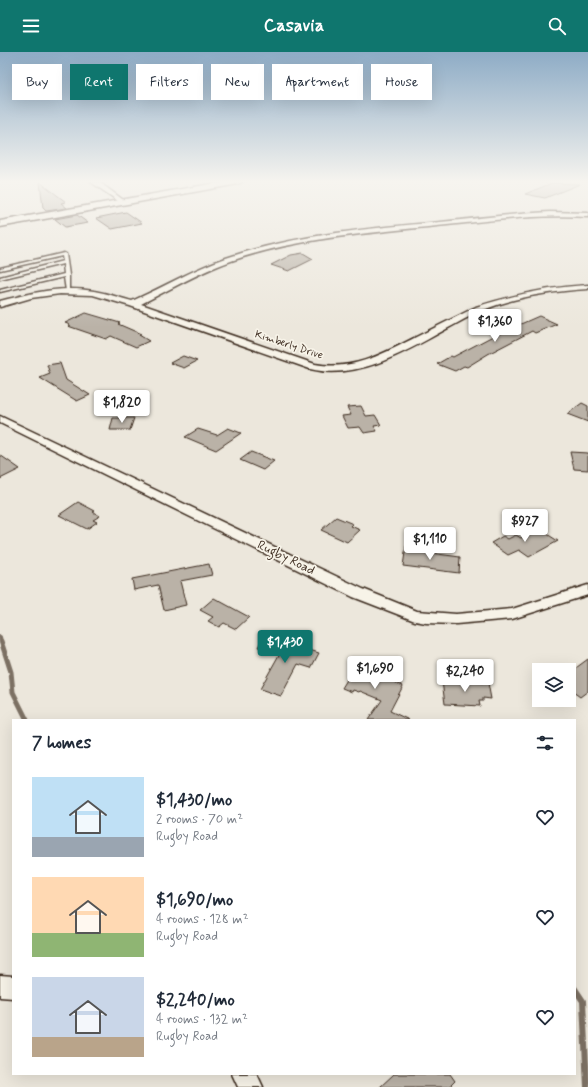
<!DOCTYPE html>
<meta charset="utf-8">
<style>
:root{--surface:#fff;--page:#f2f2f3;--text:#1f2937;--muted:#747a83;--accent:#0f766e}
body{margin:0;font-family:Mynerve,sans-serif;background:var(--page);color:var(--text);height:100vh;display:flex;flex-direction:column;font-size:15px;white-space:nowrap}
*{box-sizing:border-box;margin:0}
p{font-size:13px;color:var(--muted)}
.icon{flex:none;width:22px;height:22px;fill:none;stroke:currentColor;stroke-width:2;stroke-linecap:round;stroke-linejoin:round}
.map{position:relative;flex:1;overflow:hidden}
.panel{position:absolute;left:12px;top:667px;width:564px;height:356px;display:flex;flex-direction:column;background:var(--surface);border-radius:0px;box-shadow:0 4px 16px #0002}
.panel>*{flex:none}
.hud{position:absolute;left:12px;top:12px;width:564px;height:36px;display:flex;gap:8px}
.controls{position:absolute;left:532px;top:611px;display:grid;gap:8px}
.controls a{display:grid;place-items:center;width:44px;height:44px;border-radius:0px;background:var(--surface);box-shadow:0 4px 16px #0002;font-size:20px}
.price{position:absolute;translate:-50% -34px;padding:0 9px;border-radius:4px;background:#fff;color:#222;font-size:13px;line-height:26px;filter:drop-shadow(0 1px 2px #0008)}
.price::after{content:'';position:absolute;left:50%;top:24px;width:12px;height:9px;margin-left:-6px;background:inherit;clip-path:polygon(0 0,100% 0,50% 100%)}
.price.selected{background:var(--accent);color:#fff}
ul{padding:0;list-style:none}
li{display:flex;align-items:center;gap:12px;height:100px;padding:0 20px}
li span{display:grid;place-items:center;flex:none;width:112px;height:80px;border-radius:0px;color:#555}
li>.icon{margin-inline-start:auto}
span .icon{width:48px;height:48px;fill:#fffc;stroke-width:1}
li b{font-size:17px}
h2{display:flex;justify-content:space-between;align-items:center;height:48px;padding:0 20px;font-size:17px}
.pill{padding:0 14px;border-radius:0px;background:var(--surface);box-shadow:0 4px 16px #0002;font-size:14px;line-height:36px}
.pill.selected{background:var(--accent);color:#fff}
header{display:flex;justify-content:space-between;align-items:center;height:52px;padding:0 20px;background:var(--accent);color:#fff;font-size:18px;font-weight:700}
.map>svg:first-child{display:block}
.lines{fill:none;stroke-linecap:round;stroke-linejoin:round}
.stream-far2{stroke:#7c7064;stroke-width:4}
.stream-far1{stroke:#7c7064;stroke-width:5}
.stream{stroke:#7c7064;stroke-width:6}
.building{fill:#bab2a7;stroke:#3b2a1e}
.service-casing{stroke:#3b2a1e;stroke-width:3}
.minor-casing{stroke:#3b2a1e;stroke-width:3}
.tertiary-casing{stroke:#3b2a1e;stroke-width:3}
.service{fill:#f7f3e8;fill-rule:evenodd}
.minor{fill:#f7f3e8;fill-rule:evenodd}
.tertiary{fill:#f7f3e8;fill-rule:evenodd}
.labels{text-anchor:middle;dominant-baseline:central;stroke-width:3.5;stroke-linejoin:round;paint-order:stroke}
.far-street-label{font-size:11px;fill:#3b2a1e;stroke:#f7f3e8}
.street-label{font-size:13px;fill:#3b2a1e;stroke:#f7f3e8}
</style>
<header><svg class="icon" aria-label="menu" viewBox="0 0 24 24"><path d="M4 6h16M4 12h16M4 18h16"/></svg>Casavia<svg class="icon" aria-label="search" viewBox="0 0 24 24"><circle cx="10" cy="10" r="6"/><path d="M15 15l6 6"/></svg></header>
<div class="map">
<svg width="588" height="1035" viewBox="0 0 588 1035">
<rect width="100%" height="100%" fill="#ece7dc"/>
<filter id="ink" filterUnits="userSpaceOnUse"><feTurbulence type="fractalNoise" baseFrequency=".025" numOctaves="2"/><feDisplacementMap in="SourceGraphic" scale="8" xChannelSelector="R" yChannelSelector="G"/><feConvolveMatrix kernelMatrix="1 2 1 2 8 2 1 2 1" color-interpolation-filters="sRGB"/></filter>
<g filter="url(#ink)">
<g class="lines">
<path class="stream-far2" d="M0,585L1,590"/>
<path class="stream-far1" d="M1,589L11,620L13,640L27,668"/>
<path class="stream" d="M575,937L583,949L587,1035"/>
</g>
<path class="building" d="M40,130L66,150L61,151L67,156L46,159L43,156Z
M552,131L580,132L545,146L525,142Z
M126,160L142,171L112,177L96,166Z
M77,163L88,171L65,175L55,167Z
M303,201L313,207L289,219L271,213L291,203Z
M86,261L120,271L118,272L141,282L139,283L149,289L136,295L111,284L106,287L68,274L70,273L65,271Z
M539,264L557,272L535,281L532,279L488,302L467,315L464,314L455,319L437,312L451,304L453,305L489,286Z
M183,304L197,309L184,316L170,311Z
M60,311L66,328L90,343L77,349L40,326L50,322L47,313Z
M582,351L588,354V370L567,362Z
M361,354L366,364L375,363L381,373L374,374L377,379L364,381L360,375L348,376L342,364L351,363L347,355Z
M113,366H134L130,378H110Z
M228,376L241,381L216,398L185,385L198,377L217,383Z
M251,400L274,409L263,418L240,408Z
M570,400L588,401V418L574,417Z
M0,403L20,417L0,427Z
M78,450L95,459L93,460L100,464L93,468L97,470L87,477L59,463Z
M336,465L353,472L351,474L360,478L347,490L321,478Z
M539,477L558,489L529,505L519,498L508,503L491,491L503,484L508,487L516,483L521,486Z
M406,494L424,496L423,500L460,505L459,521L403,514Z
M209,512L212,523L180,529L186,553L164,558L158,533L134,538L132,527Z
M214,546L249,565L236,577L224,571L219,575L208,569L213,565L200,558Z
M264,584L319,601L311,616L298,612L281,644L260,637L280,601L258,595Z
M588,607V639L580,645L569,637V621Z
M359,608L367,612L365,615L387,623L386,626L403,634L390,659L409,668H368L382,648L360,639L359,640L353,638L352,640L342,636Z
M442,629L488,631L491,647L483,646V649H479L480,654L445,652Z
M394,1022H450L455,1029L449,1035H380Z"/>
<g class="lines">
<g class="service-casing">
<path id="service" d="M64,201L66,202L69,223V240L66,239L64,225L0,240V238L64,222L63,212L0,227V225L63,209L62,204L0,218V216Z"/>
</g>
<g class="minor-casing">
<path id="minor" d="M91,130H99L126,150L121,151Z
M550,160L588,161V165C537,162 487,169 437,174C368,181 297,186 231,209C199,220 171,237 141,252L315,312C353,319 383,302 416,285C436,275 456,265 476,255C513,243 549,235 588,233V237C553,239 514,245 481,259C429,283 369,332 310,317L130,254L93,243L60,242L31,246L0,255V249C31,241 62,233 94,239C107,241 120,246 132,249C164,235 193,217 226,206C291,184 361,177 429,171C470,167 510,162 550,160Z
M0,364L363,537L417,559L456,562L512,557L588,533V543L512,567L456,572L426,571L415,569L353,545L0,371Z
M0,923L13,924V946L0,945Z
M232,1022H257L263,1035H238Z"/>
</g>
<g class="tertiary-casing">
<path id="tertiary" d="M222,130H242L238,132L0,175V169Z"/>
</g>
<use href="#service" class="service"/>
<use href="#minor" class="minor"/>
<use href="#tertiary" class="tertiary"/>
</g>
</g>
<linearGradient id="sky" x2="0" y2="1"><stop stop-color="#8eacc6"/><stop offset="0.47" stop-color="#f6f4ef"/><stop offset="1" stop-color="#f6f4ef" stop-opacity="0"/></linearGradient>
<rect width="588" height="275" fill="url(#sky)"/>
<g class="labels">
<g class="far-street-label">
<text transform="translate(289 293) rotate(18)">Kimberly Drive</text>
</g>
<g class="street-label">
<text transform="translate(286 506) rotate(26)">Rugby Road</text>
</g>
</g>
</svg>
<div class="controls">
<a><svg class="icon" aria-label="layers" viewBox="0 0 24 24"><path d="M12 4l9 5-9 5-9-5zM3 14l9 5 9-5"/></svg></a>
</div>
<b class="price" style="left:495px;top:291px">$1,360</b>
<b class="price" style="left:122px;top:372px">$1,820</b>
<b class="price" style="left:525px;top:491px">$927</b>
<b class="price" style="left:430px;top:509px">$1,110</b>
<b class="price selected" style="left:285px;top:612px">$1,430</b>
<b class="price" style="left:375px;top:638px">$1,690</b>
<b class="price" style="left:465px;top:641px">$2,240</b>
<div class="hud">
<a class="pill">Buy</a>
<a class="pill selected">Rent</a>
<a class="pill">Filters</a>
<a class="pill">New</a>
<a class="pill">Apartment</a>
<a class="pill">House</a>
</div>
<section class="panel">
<h2>7 homes<svg class="icon" aria-label="filters" viewBox="0 0 24 24"><path d="M4 7h16M4 17h16"/><circle cx="9" cy="7" r="2"/><circle cx="15" cy="17" r="2"/></svg></h2>
<ul>
<li><span style="background:linear-gradient(#bfe0f5 75%,#9aa5b1 0)"><svg class="icon" aria-label="home" viewBox="0 0 24 24"><path d="M3 11l9-7 9 7M6 9v11h12V9"/></svg></span><div><b>$1,430/mo</b><p>2 rooms · 70 m²</p><p>Rugby Road</p></div><svg class="icon" aria-label="heart" viewBox="0 0 24 24"><path d="M12 20l-8-8c-3-5 5-10 8-4 3-6 11-1 8 4z"/></svg></li>
<li><span style="background:linear-gradient(#ffd9b3 70%,#8fb573 0)"><svg class="icon" aria-label="home" viewBox="0 0 24 24"><path d="M3 11l9-7 9 7M6 9v11h12V9"/></svg></span><div><b>$1,690/mo</b><p>4 rooms · 128 m²</p><p>Rugby Road</p></div><svg class="icon" aria-label="heart" viewBox="0 0 24 24"><path d="M12 20l-8-8c-3-5 5-10 8-4 3-6 11-1 8 4z"/></svg></li>
<li><span style="background:linear-gradient(#c9d6e8 75%,#b9a48a 0)"><svg class="icon" aria-label="home" viewBox="0 0 24 24"><path d="M3 11l9-7 9 7M6 9v11h12V9"/></svg></span><div><b>$2,240/mo</b><p>4 rooms · 132 m²</p><p>Rugby Road</p></div><svg class="icon" aria-label="heart" viewBox="0 0 24 24"><path d="M12 20l-8-8c-3-5 5-10 8-4 3-6 11-1 8 4z"/></svg></li>
</ul>
</section>
</div>
